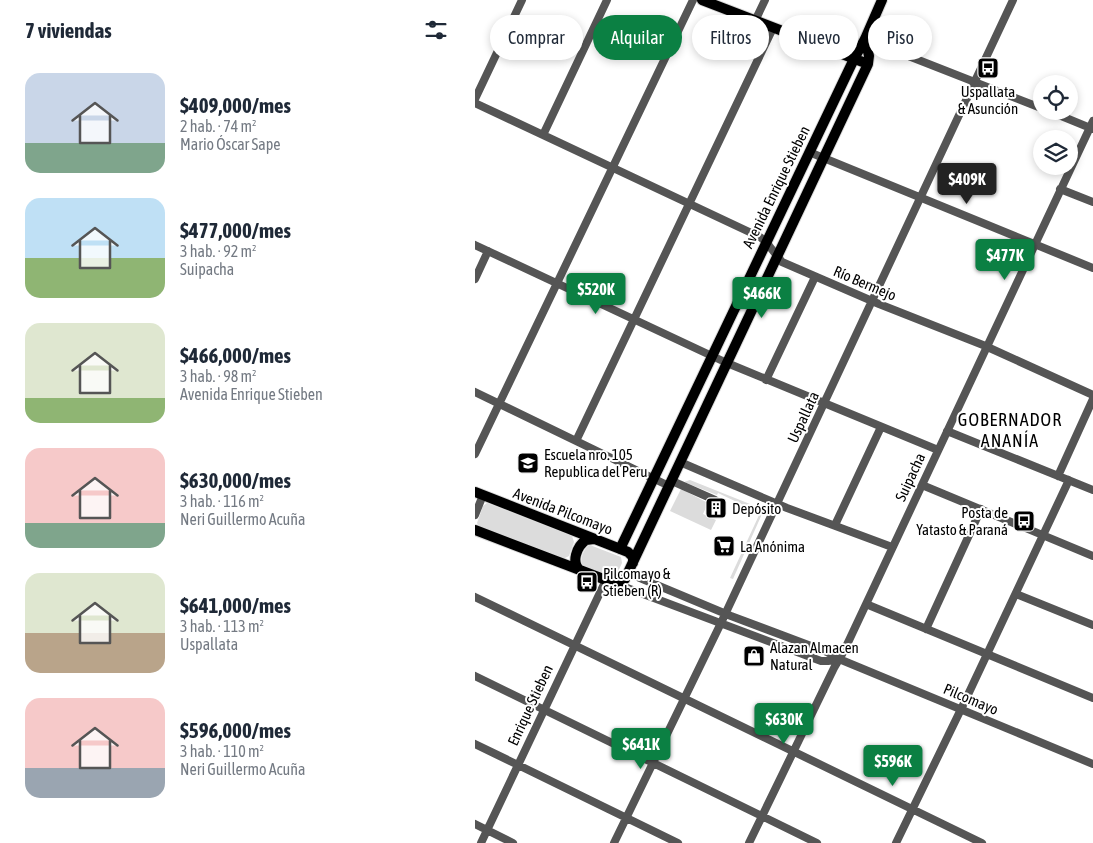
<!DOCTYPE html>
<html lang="es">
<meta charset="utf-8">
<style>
:root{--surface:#fff;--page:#f2f2f3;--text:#1f2937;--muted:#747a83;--accent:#0b8043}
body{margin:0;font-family:"Asap Condensed",sans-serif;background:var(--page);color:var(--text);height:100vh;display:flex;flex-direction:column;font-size:19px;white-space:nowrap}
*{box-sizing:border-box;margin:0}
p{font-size:16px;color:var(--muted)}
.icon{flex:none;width:28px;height:28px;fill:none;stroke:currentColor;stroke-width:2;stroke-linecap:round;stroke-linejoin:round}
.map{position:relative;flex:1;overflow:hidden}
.drawer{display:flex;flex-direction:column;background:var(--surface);width:475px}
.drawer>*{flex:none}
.guide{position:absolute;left:15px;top:15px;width:475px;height:45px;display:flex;gap:10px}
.controls{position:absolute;left:558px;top:75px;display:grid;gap:10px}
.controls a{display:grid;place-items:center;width:45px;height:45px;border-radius:50%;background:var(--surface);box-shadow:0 2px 8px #0003;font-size:25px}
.price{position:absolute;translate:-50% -42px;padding:0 11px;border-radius:5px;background:var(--accent);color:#fff;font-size:16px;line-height:32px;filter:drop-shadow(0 1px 2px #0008)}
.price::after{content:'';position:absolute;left:50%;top:30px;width:15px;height:11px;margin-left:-8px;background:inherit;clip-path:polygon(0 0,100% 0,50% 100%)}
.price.active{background:#222;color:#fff}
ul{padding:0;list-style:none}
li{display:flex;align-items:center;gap:15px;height:125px;padding:0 25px}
li span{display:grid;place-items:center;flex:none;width:140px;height:100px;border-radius:15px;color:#555}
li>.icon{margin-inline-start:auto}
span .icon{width:60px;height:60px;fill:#fffc;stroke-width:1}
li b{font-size:21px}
h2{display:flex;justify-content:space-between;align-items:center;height:60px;padding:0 25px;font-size:21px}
.chip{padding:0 18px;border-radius:22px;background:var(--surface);box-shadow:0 2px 8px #0003;font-size:18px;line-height:45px}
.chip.active{background:var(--accent);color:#fff}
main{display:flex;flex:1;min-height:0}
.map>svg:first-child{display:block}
.green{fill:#dcdcdc}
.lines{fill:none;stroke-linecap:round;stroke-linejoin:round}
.major-casing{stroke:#dbdbdb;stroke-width:12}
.minor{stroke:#555;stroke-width:8}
.major{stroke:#000;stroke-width:10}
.labels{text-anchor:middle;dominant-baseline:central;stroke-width:4;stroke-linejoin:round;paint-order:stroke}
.poi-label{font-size:15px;fill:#000;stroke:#fff;text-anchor:start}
.street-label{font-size:15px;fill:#000;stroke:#fff}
.quarter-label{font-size:18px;letter-spacing:1px;fill:#000;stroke:#fff}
</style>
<main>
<section class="drawer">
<h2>7 viviendas<svg class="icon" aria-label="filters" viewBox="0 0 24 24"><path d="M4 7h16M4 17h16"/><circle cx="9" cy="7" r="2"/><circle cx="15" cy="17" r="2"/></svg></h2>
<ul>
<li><span style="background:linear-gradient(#c9d6e8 70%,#7fa58c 0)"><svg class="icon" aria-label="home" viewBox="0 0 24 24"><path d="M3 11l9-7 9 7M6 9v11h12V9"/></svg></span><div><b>$409,000/mes</b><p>2 hab. · 74 m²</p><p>Mario Óscar Sape</p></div></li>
<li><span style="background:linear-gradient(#bfe0f5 60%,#8fb573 0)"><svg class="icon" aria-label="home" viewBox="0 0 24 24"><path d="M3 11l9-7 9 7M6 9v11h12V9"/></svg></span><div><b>$477,000/mes</b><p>3 hab. · 92 m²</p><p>Suipacha</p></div></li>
<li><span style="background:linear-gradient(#dfe7d0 75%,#8fb573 0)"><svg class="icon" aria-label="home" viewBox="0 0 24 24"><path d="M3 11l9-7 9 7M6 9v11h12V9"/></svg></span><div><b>$466,000/mes</b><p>3 hab. · 98 m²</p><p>Avenida Enrique Stieben</p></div></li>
<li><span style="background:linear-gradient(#f6c9c9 75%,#7fa58c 0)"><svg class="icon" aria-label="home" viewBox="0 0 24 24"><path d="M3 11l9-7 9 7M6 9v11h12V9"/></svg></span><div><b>$630,000/mes</b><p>3 hab. · 116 m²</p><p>Neri Guillermo Acuña</p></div></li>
<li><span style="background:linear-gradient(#dfe7d0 60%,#b9a48a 0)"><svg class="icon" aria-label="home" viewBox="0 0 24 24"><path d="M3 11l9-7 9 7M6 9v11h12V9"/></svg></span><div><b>$641,000/mes</b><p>3 hab. · 113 m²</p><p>Uspallata</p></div></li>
<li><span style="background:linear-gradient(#f6c9c9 70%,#9aa5b1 0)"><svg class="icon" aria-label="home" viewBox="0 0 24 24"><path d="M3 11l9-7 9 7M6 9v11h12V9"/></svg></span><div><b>$596,000/mes</b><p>3 hab. · 110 m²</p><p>Neri Guillermo Acuña</p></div></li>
</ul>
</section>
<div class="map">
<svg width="618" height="843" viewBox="0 0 618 843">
<rect width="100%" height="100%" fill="#fff"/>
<path class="green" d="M215,480L285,508L287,514L258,579L255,578L285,513L243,493L242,495L209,482Z
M206,489L233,503L228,514L241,520L236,530L195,511Z
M12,503L97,536L99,542L94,556L88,559L4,527L2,523L8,506Z
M115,545L146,557L147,563L141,576L135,577L107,565C105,559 109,547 115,545Z"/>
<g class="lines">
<g class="major-casing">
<path id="major" d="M227,0L393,64
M0,492L153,552L158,557V563
M0,530L139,583L145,582L150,579L393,64L394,56L390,39
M145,549L379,59L390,39L407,0
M106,571C95,563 102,546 111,540L119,539"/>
</g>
<path class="minor" d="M280,21L290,0
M390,39L566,108
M0,99L47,0
M0,103L285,237L291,242L307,262L404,304L508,345L618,395
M574,111L618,129
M68,135L132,0
M334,152L618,268
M585,189L618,202
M0,245L252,363L463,450
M0,279L13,251
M291,380L340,277
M0,392L194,486
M472,431L618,490
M101,441L298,28
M0,454L218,0
M205,462L312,508L417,547
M583,476L618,399
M197,481L240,500
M447,485L618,556
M0,515L8,495
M360,525L406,427
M153,573L256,616L352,652L364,659L618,764
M139,583L346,661H353L364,659
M541,594L618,625
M0,597L507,843
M391,604L618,698
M451,629L506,509
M0,676L342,843
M0,744L203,843
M0,824L38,843
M6,843L131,580
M139,843L246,623L538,0
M274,843L359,668L369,651L618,121
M421,843L490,701L594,480"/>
<use href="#major" class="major"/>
</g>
<defs>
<g id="bus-square" transform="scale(1.125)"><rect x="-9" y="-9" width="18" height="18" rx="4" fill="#000" stroke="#fff"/><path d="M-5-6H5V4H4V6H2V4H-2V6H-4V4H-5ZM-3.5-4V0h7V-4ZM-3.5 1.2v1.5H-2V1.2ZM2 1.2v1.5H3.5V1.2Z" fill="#fff"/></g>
<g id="school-square" transform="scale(1.125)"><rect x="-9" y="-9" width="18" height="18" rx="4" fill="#000" stroke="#fff"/><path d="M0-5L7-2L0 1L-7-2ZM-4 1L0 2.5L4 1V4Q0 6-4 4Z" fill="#fff"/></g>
<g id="building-square" transform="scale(1.125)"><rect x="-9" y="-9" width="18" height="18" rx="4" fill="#000" stroke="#fff"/><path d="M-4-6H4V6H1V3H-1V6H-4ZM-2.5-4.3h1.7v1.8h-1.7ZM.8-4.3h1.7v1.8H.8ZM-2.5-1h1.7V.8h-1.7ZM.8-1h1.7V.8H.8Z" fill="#fff"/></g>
<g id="supermarket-square" transform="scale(1.125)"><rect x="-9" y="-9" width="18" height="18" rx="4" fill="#000" stroke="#fff"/><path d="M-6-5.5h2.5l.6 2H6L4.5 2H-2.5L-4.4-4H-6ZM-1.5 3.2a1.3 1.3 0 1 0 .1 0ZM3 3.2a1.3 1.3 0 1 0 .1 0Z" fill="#fff"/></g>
<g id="shop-square" transform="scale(1.125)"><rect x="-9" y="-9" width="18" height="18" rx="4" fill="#000" stroke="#fff"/><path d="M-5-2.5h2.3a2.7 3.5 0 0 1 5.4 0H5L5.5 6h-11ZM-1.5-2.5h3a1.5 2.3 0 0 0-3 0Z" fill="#fff"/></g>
</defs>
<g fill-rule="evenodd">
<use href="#bus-square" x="513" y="68"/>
<use href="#school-square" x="53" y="463"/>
<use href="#building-square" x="241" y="508"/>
<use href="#bus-square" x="549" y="521"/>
<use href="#supermarket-square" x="249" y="546"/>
<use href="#bus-square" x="112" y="582"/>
<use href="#shop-square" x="279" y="656"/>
</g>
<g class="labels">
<g class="poi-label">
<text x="513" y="91" text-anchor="middle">Uspallata<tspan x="513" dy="17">&amp; Asunción</tspan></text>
<text x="69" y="454">Escuela nro. 105<tspan x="69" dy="17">Republica del Peru</tspan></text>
<text x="257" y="508">Depósito</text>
<text x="533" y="512" text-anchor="end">Posta de<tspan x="533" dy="17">Yatasto &amp; Paraná</tspan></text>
<text x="265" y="546">La Anónima</text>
<text x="128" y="573">Pilcomayo &amp;<tspan x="128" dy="17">Stieben (R)</tspan></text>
<text x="295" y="647">Alazan Almacen<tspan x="295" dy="17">Natural</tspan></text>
</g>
<g class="street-label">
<text transform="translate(301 187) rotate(-64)">Avenida Enrique Stieben</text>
<text transform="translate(390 283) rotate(23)">Río Bermejo</text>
<text transform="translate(328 417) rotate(-65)">Uspallata</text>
<text transform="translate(435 477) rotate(-65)">Suipacha</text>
<text transform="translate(88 511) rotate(21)">Avenida Pilcomayo</text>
<text transform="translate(496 699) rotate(23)">Pilcomayo</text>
<text transform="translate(55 705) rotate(-65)">Enrique Stieben</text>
</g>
<g class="quarter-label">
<text x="535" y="419">GOBERNADOR<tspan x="535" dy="21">ANANÍA</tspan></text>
</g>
</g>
</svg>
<div class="controls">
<a><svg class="icon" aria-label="locate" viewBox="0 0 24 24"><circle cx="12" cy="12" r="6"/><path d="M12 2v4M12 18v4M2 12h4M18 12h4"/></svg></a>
<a><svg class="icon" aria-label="layers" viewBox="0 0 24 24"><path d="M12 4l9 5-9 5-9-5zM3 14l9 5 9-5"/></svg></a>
</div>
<b class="price active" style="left:492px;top:205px">$409K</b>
<b class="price" style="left:530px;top:281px">$477K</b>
<b class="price" style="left:121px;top:315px">$520K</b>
<b class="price" style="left:287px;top:319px">$466K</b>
<b class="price" style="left:309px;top:745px">$630K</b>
<b class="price" style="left:166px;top:770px">$641K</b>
<b class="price" style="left:418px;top:787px">$596K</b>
<div class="guide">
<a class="chip">Comprar</a>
<a class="chip active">Alquilar</a>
<a class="chip">Filtros</a>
<a class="chip">Nuevo</a>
<a class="chip">Piso</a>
</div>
</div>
</main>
